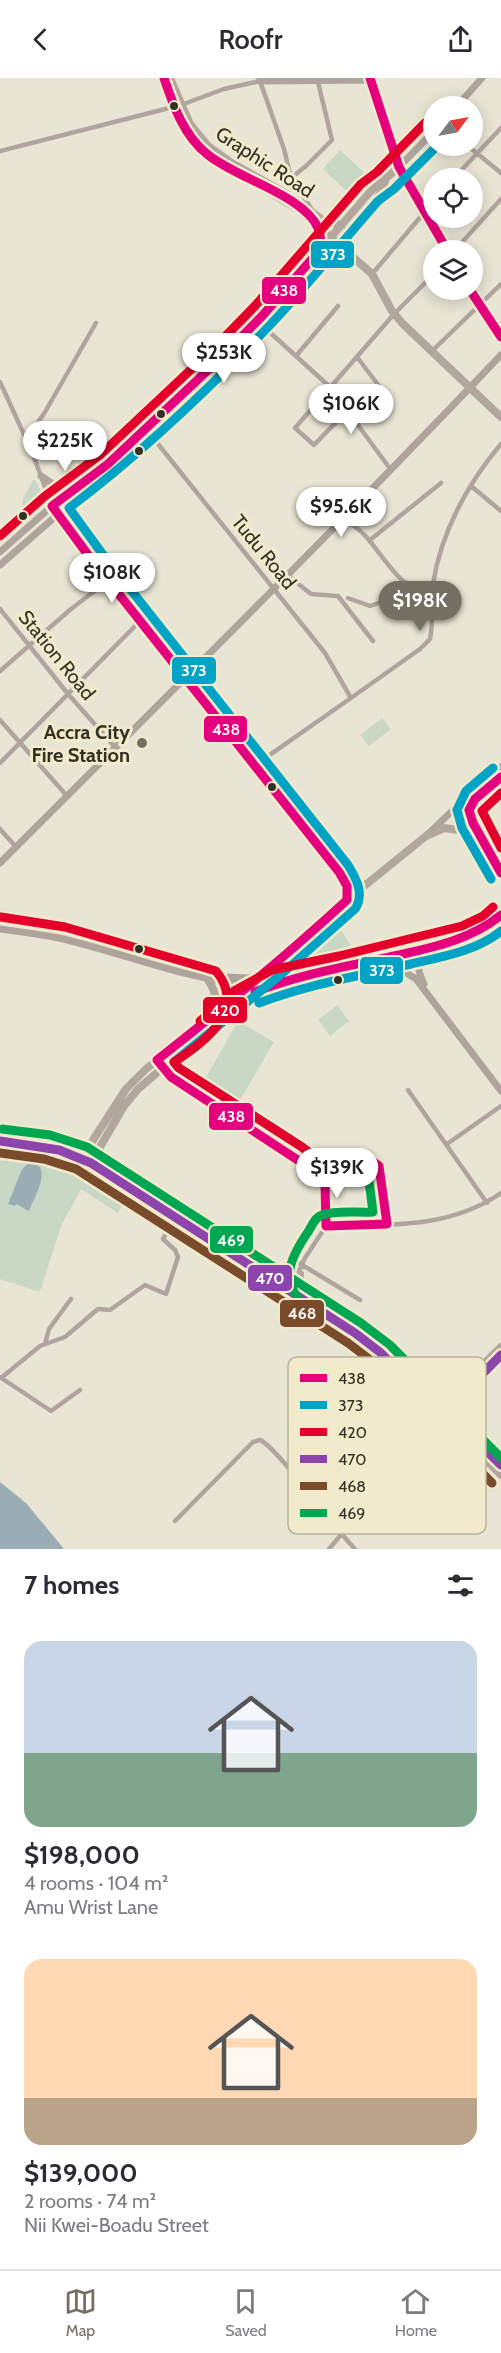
<!DOCTYPE html>
<meta charset="utf-8">
<style>
:root{--surface:#fff;--page:#f2f2f3;--text:#2b2b33;--muted:#7c7c81;--line:#e1e1e2;--accent:#737062}
body{margin:0;font-family:Cabin,sans-serif;background:var(--page);color:var(--text);height:100vh;display:flex;flex-direction:column;font-size:22px;white-space:nowrap}
*{box-sizing:border-box;margin:0}
p{font-size:20px;color:var(--muted)}
.icon{flex:none;width:33px;height:33px;fill:none;stroke:currentColor;stroke-width:2;stroke-linecap:round;stroke-linejoin:round}
.map{position:relative;height:1471px;overflow:hidden}
.sheet{display:flex;flex-direction:column;background:var(--surface);flex:1}
.sheet>*{flex:none}
.needle{width:39px;rotate:58deg}
.fabs{position:absolute;left:423px;top:18px;display:grid;gap:12px}
.fabs a{display:grid;place-items:center;width:60px;height:60px;border-radius:50%;background:var(--surface);box-shadow:0 3px 15px #0003;font-size:30px}
.price{position:absolute;translate:-50% -51px;padding:0 14px;border-radius:21px;background:#fff;color:#222;font-size:20px;line-height:39px;filter:drop-shadow(0 2px 3px #0008)}
.price::after{content:'';position:absolute;left:50%;top:36px;width:18px;height:14px;margin-left:-9px;background:inherit;clip-path:polygon(0 0,100% 0,50% 100%)}
.price.selected{background:var(--accent);color:#fff}
ul{padding:0;list-style:none}
li{display:grid;align-content:center;gap:12px;height:318px;padding:0 24px}
li span{display:grid;place-items:center;height:186px;border-radius:18px;color:#555}
li>.icon{margin-inline-start:auto}
span .icon{width:108px;height:108px;fill:#fffc;stroke-width:1}
li b{font-size:26px}
h2{display:flex;justify-content:space-between;align-items:center;height:72px;padding:0 24px;font-size:26px}
header{display:flex;justify-content:space-between;align-items:center;height:78px;padding:0 24px;background:var(--surface);font-size:27px;font-weight:600}
.tab-bar{display:flex;justify-content:space-around;align-items:center;height:84px;border-top:2px solid var(--line);background:var(--surface);font-size:16px;color:var(--muted)}
.tab-bar a{display:grid;justify-items:center;gap:3px}
.tab-bar .selected{color:var(--accent)}
.map>svg:first-child{display:block}
.green{fill:#c9d7c5}
.water{fill:#9aadb4}
.lines{fill:none;stroke-linecap:round;stroke-linejoin:round}
.street{stroke:#b0a59e;stroke-width:4.5}
.secondary{stroke:#aea49c;stroke-width:7}
.primary{stroke:#b2a79d;stroke-width:8}
.bus-1-casing{stroke:#f1ebcc;stroke-width:14}
.bus-2-casing{stroke:#f1ebcc;stroke-width:14}
.bus-3-casing{stroke:#f1ebcc;stroke-width:14}
.bus-4-casing{stroke:#f1ebcc;stroke-width:14}
.bus-5-casing{stroke:#f1ebcc;stroke-width:14}
.bus-6-casing{stroke:#f1ebcc;stroke-width:14}
.bus-1{stroke:#e5007d;stroke-width:9}
.bus-2{stroke:#03a3c6;stroke-width:9}
.bus-3{stroke:#e4002b;stroke-width:9}
.bus-4{stroke:#8e44ad;stroke-width:9}
.bus-5{stroke:#7a4b2a;stroke-width:9}
.bus-6{stroke:#00a651;stroke-width:9}
.bus-dot{fill:#333125;stroke:#f1ebcc;stroke-width:2}
.poi-dot{fill:#737062;stroke:#f1ebcc;stroke-width:2}
.labels{text-anchor:middle;dominant-baseline:central;stroke-width:6;stroke-linejoin:round;paint-order:stroke}
.street-label{font-size:20px;fill:#333125;stroke:#f1ebcc}
.poi-label{font-size:20px;font-weight:bold;fill:#333125;stroke:#f1ebcc;text-anchor:end}
.key{fill:#f1ebcc;stroke:#b8b39a;stroke-width:1.5}
.key-label{font-size:16px;fill:#333125}
.line-badge{stroke:#f1ebcc;stroke-width:2}
.badge-label{font-size:16px;text-anchor:middle;font-weight:bold;fill:#fff}
</style>
<header><svg class="icon" aria-label="back" viewBox="0 0 24 24"><path d="M15 5l-7 7 7 7"/></svg>Roofr<svg class="icon" aria-label="share" viewBox="0 0 24 24"><path d="M12 15V3M7 8l5-5 5 5M5 13v7h14v-7"/></svg></header>
<div class="map">
<svg width="501" height="1471" viewBox="0 0 501 1471">
<rect width="100%" height="100%" fill="#e9e5d4"/>
<path class="green" d="M340,72L371,101L354,120L323,91Z
M34,401C49,422 41,434 20,444L23,420Z
M382,640L391,651L369,668L360,657Z
M335,842L359,881L309,892L298,878Z
M337,927L349,943L330,958L318,942Z
M238,943L274,964L240,1022L205,1001Z
M0,1070C36,1070 58,1079 90,1093L85,1103L92,1094L129,1118L118,1135L81,1111L61,1148L40,1214L0,1201Z"/>
<path class="water" d="M29,1085C55,1085 34,1120 29,1133L16,1126L15,1128L8,1126L22,1091Z
M0,1404L26,1425L64,1471H0Z"/>
<g class="lines">
<path class="street" d="M468,68L501,95
M0,73L181,27L224,11L260,3L284,71L291,100L312,132
M291,100L306,88L332,62L317,0
M454,100L501,50
M455,172L501,121
M372,196L434,123
M264,249L330,309L391,392
M432,273L501,206
M296,278L338,228
M357,279L379,308L380,314L375,318
M0,304L32,374L52,428
M347,333L314,367L295,350L394,236L434,196
M150,356L325,575L351,620
M26,362L45,334L96,245
M471,408L501,433
M343,440C352,446 362,453 369,462C386,483 403,512 432,520
M370,462L441,405
M287,497L311,516L338,518L373,563
M348,520L370,528L384,523L407,505
M0,531L68,616L115,669
M0,593L71,531L109,502
M0,642L67,718
M0,685L140,543
M254,688L351,620L420,571L430,561C434,543 431,524 433,506C441,454 468,405 501,366
M0,751L16,769
M162,989L171,999L296,1079L323,1100L325,1107L326,1148L305,1180L293,1207
M408,1012L487,1125
M447,1066L501,1028
M326,1148C387,1147 449,1151 501,1115
M299,1185L360,1222
M45,1266L49,1251L71,1221
M0,1299L51,1333L80,1312
M1,1300L40,1268L65,1259L98,1231L110,1232L145,1207L166,1216L178,1179L175,1172L163,1161L175,1139
M175,1443L253,1364L260,1362C275,1367 336,1452 355,1471
M329,1471L441,1338"/>
<path class="secondary" d="M260,0V3L371,2
M370,0L399,89L434,53
M457,28L482,0
M41,398L54,407L84,402
M52,428L91,481L339,794L347,808V822
M0,474L52,428L108,386L146,351L263,237L331,159
M0,487L200,312L264,249L338,165
M428,756L472,714L501,689
M486,771C464,727 463,730 501,699
M0,785C168,617 337,450 501,277
M345,800L356,808L366,806
M0,851C20,854 39,856 59,860C124,875 184,901 251,907
M370,883L400,891L416,901L501,1013
M202,898L247,900L266,896
M424,906C417,890 414,882 427,869"/>
<path class="primary" d="M164,0L180,41L198,68L218,84L300,132L372,196L392,233L403,246L501,339
M170,0L190,46L208,68L230,84L285,115L324,143L342,147
M316,147L321,160L319,173
M331,159L370,114L399,89L447,172
M338,165L381,115L385,103
M470,212L501,259
M476,855L490,848L501,837
M297,869L293,884L299,894L306,897
M208,902C217,915 218,925 210,939
M274,904C351,892 424,863 501,855
M0,1054L53,1062L85,1074L342,1239L376,1264L501,1387
M0,1063L47,1069L81,1080L355,1255L381,1275L501,1397
M84,1076L126,1011L146,991L266,895L347,822L426,758L444,750L465,753L486,771L501,795
M93,1081L124,1028L138,1011L241,923L277,903
M300,1196V1205L304,1212
M279,1197H288L294,1192
M437,1332L501,1269
M442,1337L501,1277"/>
<g class="bus-1-casing">
<path id="bus-1" d="M164,0C173,27 184,58 207,76C235,100 304,117 318,150C322,157 320,165 319,173L263,237L223,278L108,386L52,428L91,481L339,794L347,808V822C286,878 222,931 157,982L171,999L319,1096L325,1107L326,1148L387,1146L379,1088L362,1076L323,1100
M370,0L399,89L447,172
M470,212L501,259
M501,699L475,721L469,732L473,745L501,795
M255,914C301,896 350,888 399,877C435,869 472,861 501,837"/>
</g>
<g class="bus-2-casing">
<path id="bus-2" d="M491,801L462,750L457,732L466,713L493,690
M259,925C308,906 360,898 411,886C441,879 477,873 501,853
M330,1091L302,1069L179,990L174,984L285,893L355,831C365,816 356,800 348,787L101,474L69,430C141,376 208,312 270,247C308,207 342,164 378,123L394,111L437,68"/>
</g>
<g class="bus-3-casing">
<path id="bus-3" d="M0,458L45,418L100,377L215,269L254,229L361,106L377,94L425,45
M501,715L482,733L501,770
M1,839L65,849L216,893C248,932 205,964 174,984L179,990L302,1069L330,1091
M200,943L234,913L272,892L339,878L462,848L483,838L493,829"/>
</g>
<g class="bus-4-casing">
<path id="bus-4" d="M0,1063L59,1072L91,1085L355,1255L381,1275L441,1338L501,1277
M437,1324L501,1387"/>
</g>
<g class="bus-5-casing">
<path id="bus-5" d="M0,1075L44,1081L76,1091L348,1265L373,1284L492,1405"/>
</g>
<g class="bus-6-casing">
<path id="bus-6" d="M2,1051L50,1057L87,1069L361,1245L390,1267L501,1380
M308,1231C279,1205 288,1183 308,1154C312,1148 315,1139 322,1137C337,1132 358,1135 373,1134L368,1095L362,1091L354,1096"/>
</g>
<use href="#bus-1" class="bus-1"/>
<use href="#bus-2" class="bus-2"/>
<use href="#bus-3" class="bus-3"/>
<use href="#bus-4" class="bus-4"/>
<use href="#bus-5" class="bus-5"/>
<use href="#bus-6" class="bus-6"/>
</g>
<g class="bus-dot">
<circle cx="174" cy="28" r="5"/>
<circle cx="161" cy="336" r="5"/>
<circle cx="139" cy="373" r="5"/>
<circle cx="23" cy="438" r="5"/>
<circle cx="272" cy="709" r="5"/>
<circle cx="139" cy="871" r="5"/>
<circle cx="338" cy="902" r="5"/>
</g>
<circle class="poi-dot" cx="142" cy="665" r="6"/>
<g class="labels">
<g class="street-label">
<text transform="translate(265 84) rotate(33)">Graphic Road</text>
<text transform="translate(264 474) rotate(51)">Tudu Road</text>
<text transform="translate(57 577) rotate(51)">Station Road</text>
</g>
<g class="poi-label">
<text x="130" y="654">Accra City<tspan x="130" dy="23">Fire Station</tspan></text>
</g>
</g>
<rect x="288" y="1279" width="198" height="177" rx="9" class="key"/>
<rect x="300" y="1296" width="27" height="8" fill="#e5007d"/>
<rect x="300" y="1323" width="27" height="8" fill="#03a3c6"/>
<rect x="300" y="1350" width="27" height="8" fill="#e4002b"/>
<rect x="300" y="1377" width="27" height="8" fill="#8e44ad"/>
<rect x="300" y="1404" width="27" height="8" fill="#7a4b2a"/>
<rect x="300" y="1431" width="27" height="8" fill="#00a651"/>
<g class="key-label">
<text x="338" y="1306">438</text>
<text x="338" y="1333">373</text>
<text x="338" y="1360">420</text>
<text x="338" y="1387">470</text>
<text x="338" y="1414">468</text>
<text x="338" y="1441">469</text>
</g>
<g class="line-badge">
<rect x="310" y="162" width="45" height="29" rx="6" fill="#03a3c6"/>
<rect x="261" y="198" width="46" height="29" rx="6" fill="#e5007d"/>
<rect x="171" y="578" width="46" height="29" rx="6" fill="#03a3c6"/>
<rect x="203" y="637" width="45" height="28" rx="6" fill="#e5007d"/>
<rect x="359" y="878" width="45" height="29" rx="6" fill="#03a3c6"/>
<rect x="202" y="918" width="46" height="28" rx="6" fill="#e4002b"/>
<rect x="208" y="1024" width="46" height="29" rx="6" fill="#e5007d"/>
<rect x="209" y="1147" width="45" height="29" rx="6" fill="#00a651"/>
<rect x="247" y="1186" width="46" height="28" rx="6" fill="#8e44ad"/>
<rect x="279" y="1221" width="46" height="29" rx="6" fill="#7a4b2a"/>
</g>
<g class="badge-label">
<text x="333" y="182">373</text>
<text x="284" y="218">438</text>
<text x="194" y="598">373</text>
<text x="226" y="657">438</text>
<text x="382" y="898">373</text>
<text x="225" y="938">420</text>
<text x="231" y="1044">438</text>
<text x="231" y="1168">469</text>
<text x="270" y="1206">470</text>
<text x="302" y="1241">468</text>
</g>
</svg>
<div class="fabs">
<a><svg class="needle" viewBox="-14 -14 28 28"><path d="M0-13l5 13h-10z" fill="#e53935"/><path d="M0 13l5-13h-10z" fill="#7c7c81"/></svg></a>
<a><svg class="icon" aria-label="locate" viewBox="0 0 24 24"><circle cx="12" cy="12" r="6"/><path d="M12 2v4M12 18v4M2 12h4M18 12h4"/></svg></a>
<a><svg class="icon" aria-label="layers" viewBox="0 0 24 24"><path d="M12 4l9 5-9 5-9-5zM3 14l9 5 9-5"/></svg></a>
</div>
<b class="price" style="left:224px;top:306px">$253K</b>
<b class="price" style="left:351px;top:357px">$106K</b>
<b class="price" style="left:65px;top:394px">$225K</b>
<b class="price" style="left:341px;top:460px">$95.6K</b>
<b class="price" style="left:112px;top:526px">$108K</b>
<b class="price selected" style="left:420px;top:554px">$198K</b>
<b class="price" style="left:337px;top:1121px">$139K</b>
</div>
<section class="sheet">
<h2>7 homes<svg class="icon" aria-label="filters" viewBox="0 0 24 24"><path d="M4 7h16M4 17h16"/><circle cx="9" cy="7" r="2"/><circle cx="15" cy="17" r="2"/></svg></h2>
<ul>
<li><span style="background:linear-gradient(#c9d6e8 60%,#7fa58c 0)"><svg class="icon" aria-label="home" viewBox="0 0 24 24"><path d="M3 11l9-7 9 7M6 9v11h12V9"/></svg></span><div><b>$198,000</b><p>4 rooms · 104 m²</p><p>Amu Wrist Lane</p></div></li>
<li><span style="background:linear-gradient(#ffd9b3 75%,#b9a48a 0)"><svg class="icon" aria-label="home" viewBox="0 0 24 24"><path d="M3 11l9-7 9 7M6 9v11h12V9"/></svg></span><div><b>$139,000</b><p>2 rooms · 74 m²</p><p>Nii Kwei-Boadu Street</p></div></li>
</ul>
</section>
<nav class="tab-bar">
<a class="selected"><svg class="icon" aria-label="map" viewBox="0 0 24 24"><path d="M3 6l6-2 6 2 6-2v14l-6 2-6-2-6 2zM9 4v14M15 6v14"/></svg>Map</a>
<a><svg class="icon" aria-label="saved" viewBox="0 0 24 24"><path d="M7 4h10v16l-5-4-5 4z"/></svg>Saved</a>
<a><svg class="icon" aria-label="home" viewBox="0 0 24 24"><path d="M3 11l9-7 9 7M6 9v11h12V9"/></svg>Home</a>
</nav>
